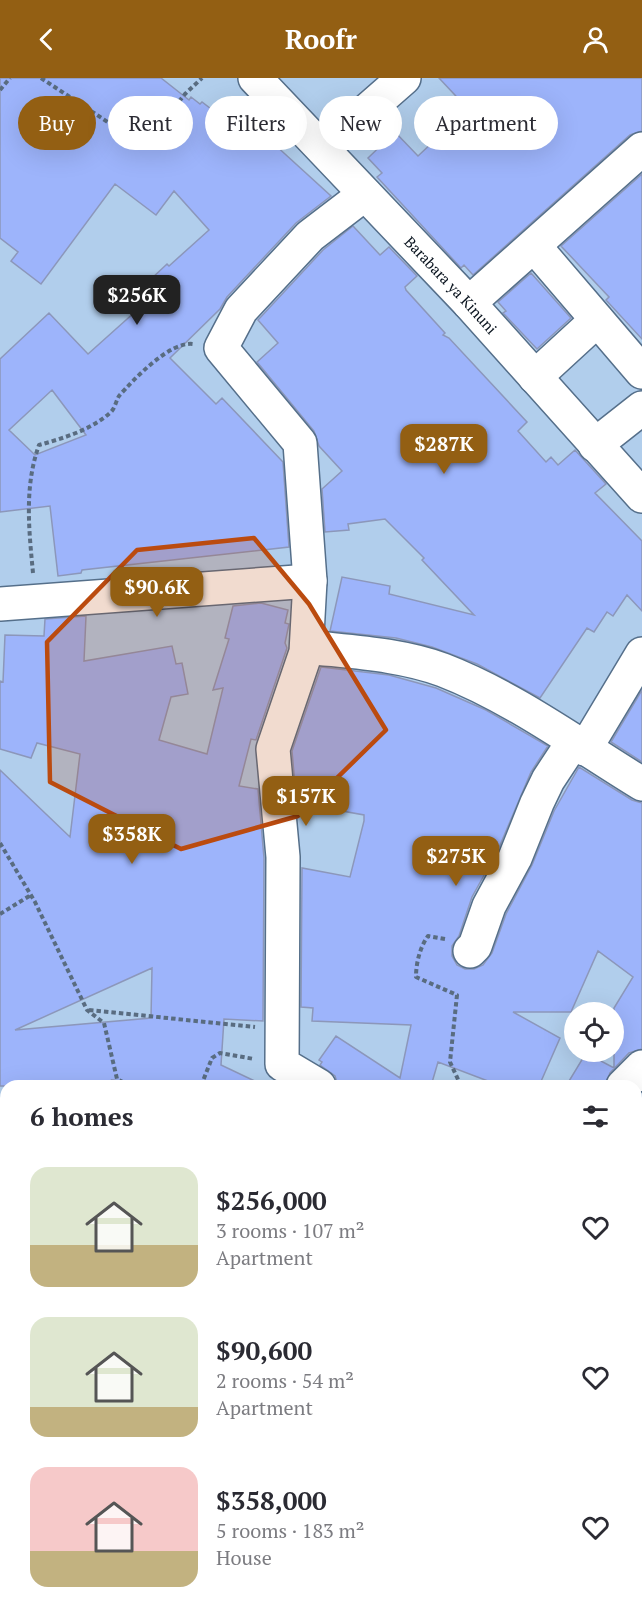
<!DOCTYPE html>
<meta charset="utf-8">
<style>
:root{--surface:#fff;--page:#f7f7f7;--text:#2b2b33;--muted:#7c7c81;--accent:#935f13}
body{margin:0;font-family:"PT Serif",serif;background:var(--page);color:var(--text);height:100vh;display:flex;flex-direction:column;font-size:22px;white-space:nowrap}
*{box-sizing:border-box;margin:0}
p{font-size:20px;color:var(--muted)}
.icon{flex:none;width:33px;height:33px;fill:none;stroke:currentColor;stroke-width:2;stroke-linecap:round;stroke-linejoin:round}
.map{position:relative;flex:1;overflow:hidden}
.drawer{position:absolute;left:0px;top:1002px;width:642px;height:534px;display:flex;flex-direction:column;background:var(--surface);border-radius:18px 18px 0 0;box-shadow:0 6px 24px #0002}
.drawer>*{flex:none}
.top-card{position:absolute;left:18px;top:18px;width:606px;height:54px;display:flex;gap:12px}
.controls{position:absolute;left:564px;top:924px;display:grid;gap:12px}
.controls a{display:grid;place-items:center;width:60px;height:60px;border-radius:50%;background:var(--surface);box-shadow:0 6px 24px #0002;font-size:30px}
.price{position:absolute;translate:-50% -51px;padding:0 14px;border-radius:12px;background:var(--accent);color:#fff;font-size:20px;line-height:39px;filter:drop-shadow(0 2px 3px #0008)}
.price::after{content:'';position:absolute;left:50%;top:36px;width:18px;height:14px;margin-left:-9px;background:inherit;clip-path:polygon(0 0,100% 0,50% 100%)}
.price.active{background:#222;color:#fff}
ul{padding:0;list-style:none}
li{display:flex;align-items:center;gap:18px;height:150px;padding:0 30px}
li span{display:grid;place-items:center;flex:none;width:168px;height:120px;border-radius:18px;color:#555}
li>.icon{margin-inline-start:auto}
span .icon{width:72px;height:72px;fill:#fffc;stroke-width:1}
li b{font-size:26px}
h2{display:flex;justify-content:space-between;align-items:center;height:72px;padding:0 30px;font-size:26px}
.pill{padding:0 21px;border-radius:27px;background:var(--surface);box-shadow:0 6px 24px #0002;font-size:21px;line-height:54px}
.pill.active{background:var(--accent);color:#fff}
header{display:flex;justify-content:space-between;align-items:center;height:78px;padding:0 30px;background:var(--accent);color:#fff;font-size:27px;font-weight:700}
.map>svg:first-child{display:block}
.building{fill:#9db4fb;stroke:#8c97ba;stroke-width:1.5;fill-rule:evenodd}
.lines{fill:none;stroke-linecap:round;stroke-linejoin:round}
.minor-casing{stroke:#556f8a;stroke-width:36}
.path{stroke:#596c80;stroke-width:4;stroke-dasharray:4.5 3;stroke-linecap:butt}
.minor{stroke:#fff;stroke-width:33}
.marked{fill:#bb4b0f;fill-opacity:0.2;stroke:#bb4b0f;stroke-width:4.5;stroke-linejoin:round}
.labels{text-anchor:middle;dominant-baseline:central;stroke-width:4.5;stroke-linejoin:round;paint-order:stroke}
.street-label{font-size:15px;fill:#08121d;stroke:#b1ceec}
</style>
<header><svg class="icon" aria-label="back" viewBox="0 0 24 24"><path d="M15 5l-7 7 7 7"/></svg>Roofr<svg class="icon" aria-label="person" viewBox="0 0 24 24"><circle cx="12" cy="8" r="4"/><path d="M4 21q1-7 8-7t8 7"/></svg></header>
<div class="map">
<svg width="642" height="1536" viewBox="0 0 642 1536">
<rect width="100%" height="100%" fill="#b1ceec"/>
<path class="building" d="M0,0H161L189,22L191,19L200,26L202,24L254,64L262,55L331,118L296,145L227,219L220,231L170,280L216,326L222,320L283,384L289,469L82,492L81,495L58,498L50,428L0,434V281L49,235L88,276L136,233L134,231L141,224L134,217L167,186L169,188L209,152L174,113L156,137L115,106L41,206L11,183L18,174L0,160ZM52,312L86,357L35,377L9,352Z
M439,0H642V53L630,57L473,197L464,187L461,190L377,99L382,95L368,80L395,54L418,78L468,31Z
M642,96V261L606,222L609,219L561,168Z
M353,148L380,177L389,169L417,198L405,209L406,212L445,255L443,257L449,260L527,344L518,353L546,384L551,379L558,387L575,372L606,406L595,415L642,463V533L627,517L613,538L607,534L594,554L587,550L540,620L477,586L432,569L396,560L330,553L342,499L390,508L389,516L474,537L422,482L424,480L385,441L348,446L349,452L325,454L322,411L342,393L319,368L314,353L257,284L278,265L258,242L323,172Z
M531,195L571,240L537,271L503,235L506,233L498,224Z
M261,525L288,532L285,545L289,546L285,565L287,570L256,662L251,661L239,708L258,711L264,780L263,943L224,941L221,987L265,1008H165L112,1002L116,1008H0V692L70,759L80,676L37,665L31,680L0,671V603L3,604L5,557L44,558L45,541L86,538L84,583L172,568L176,586L182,585L188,616L171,619L159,662L207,676L223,610L213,612L229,561L225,560L233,528ZM152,890L151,940L15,952Z
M321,589L389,597L436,610L486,632L548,668L531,694L498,772L472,819L459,858L452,868V878L457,887L465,891H474L483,887L492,875L506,836L532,787L554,733L579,689L632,722L642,725V971L629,975L610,995L605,1008H566L586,975L614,990V930L633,899L598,873L571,934H513L560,960L539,1008H501L438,984L431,1008H338L335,998L320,987L322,984L319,982L336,958L400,1000L411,947L312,943L313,930L301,929L302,790L350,799L364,743V737L314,728V733L297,730L292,673Z
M642,612V684L611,664Z"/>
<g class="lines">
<g class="minor-casing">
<g id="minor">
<path id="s1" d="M255,0L469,225L642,418"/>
<path d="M323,71L404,0"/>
<path d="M535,169L642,294"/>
<path d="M469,225L642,71"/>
<path d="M535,299L597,242"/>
<path d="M595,367L642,330"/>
<path d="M0,526L310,503"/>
<path d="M307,569C351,574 400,576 443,592C513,619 578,667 642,706"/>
<path d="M585,671L642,576"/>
<path d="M470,873L475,868L489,828L515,780L537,725L548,702L573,664"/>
<path d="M319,1008L282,986L283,779L273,671L306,574L310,503L300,365L221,270L241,232L310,158L365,116"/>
<path d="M623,1008L642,989"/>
<path d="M636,1247L642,1253"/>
<path d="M636,1446L642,1448"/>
</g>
</g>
<path class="path" d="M41,0L144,68L185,16L202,0
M0,12L10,0
M33,495C29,452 24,409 39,367C64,360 91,352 111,334C115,330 116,323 119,318C134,301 170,263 193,266
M0,765L35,824L87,932L104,945L117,1001L125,1005L158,1008
M0,836L31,817
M445,861L428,858C420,869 416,885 416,899L457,917L450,984L461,1008
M89,932L255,949
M201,1008L212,980L220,975L254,981
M0,1277L6,1282
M0,1363L6,1368
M0,1415L6,1409
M0,1452L6,1457
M80,1530L87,1536
M206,1530L214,1536
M338,1530L346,1536
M507,1536L510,1530"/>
<use href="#minor" class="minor"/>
</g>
<path class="marked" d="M254,460L309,526L386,652L298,738L181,771L50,704L47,564L137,472Z"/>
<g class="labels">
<g class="street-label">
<text stroke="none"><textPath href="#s1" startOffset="285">Barabara ya Kinuni</textPath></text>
</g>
</g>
</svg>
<div class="controls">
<a><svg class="icon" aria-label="locate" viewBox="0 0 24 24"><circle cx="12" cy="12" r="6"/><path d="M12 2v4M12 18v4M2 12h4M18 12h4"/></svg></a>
</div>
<b class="price active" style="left:137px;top:248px">$256K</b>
<b class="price" style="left:444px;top:397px">$287K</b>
<b class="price" style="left:157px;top:540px">$90.6K</b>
<b class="price" style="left:306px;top:749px">$157K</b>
<b class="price" style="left:132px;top:787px">$358K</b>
<b class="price" style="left:456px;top:809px">$275K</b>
<div class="top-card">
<a class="pill active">Buy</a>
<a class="pill">Rent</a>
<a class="pill">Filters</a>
<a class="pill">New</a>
<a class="pill">Apartment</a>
</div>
<section class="drawer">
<h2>6 homes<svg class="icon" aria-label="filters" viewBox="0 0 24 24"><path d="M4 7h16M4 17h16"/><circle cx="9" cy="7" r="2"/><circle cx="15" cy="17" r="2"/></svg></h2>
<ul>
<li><span style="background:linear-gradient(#dfe7d0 65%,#c2b280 0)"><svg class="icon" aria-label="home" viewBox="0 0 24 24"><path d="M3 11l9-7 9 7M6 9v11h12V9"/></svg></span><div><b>$256,000</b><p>3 rooms · 107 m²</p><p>Apartment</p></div><svg class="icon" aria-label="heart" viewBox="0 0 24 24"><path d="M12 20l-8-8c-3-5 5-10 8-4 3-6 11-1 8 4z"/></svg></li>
<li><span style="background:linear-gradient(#dfe7d0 75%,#c2b280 0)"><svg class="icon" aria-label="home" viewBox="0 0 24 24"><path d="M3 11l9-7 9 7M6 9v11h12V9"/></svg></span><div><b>$90,600</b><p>2 rooms · 54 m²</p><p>Apartment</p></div><svg class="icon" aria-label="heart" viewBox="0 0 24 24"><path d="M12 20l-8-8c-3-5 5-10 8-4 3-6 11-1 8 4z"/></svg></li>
<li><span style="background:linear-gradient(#f6c9c9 70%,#c2b280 0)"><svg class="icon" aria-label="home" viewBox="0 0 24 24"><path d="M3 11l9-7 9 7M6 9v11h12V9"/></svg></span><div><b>$358,000</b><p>5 rooms · 183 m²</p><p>House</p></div><svg class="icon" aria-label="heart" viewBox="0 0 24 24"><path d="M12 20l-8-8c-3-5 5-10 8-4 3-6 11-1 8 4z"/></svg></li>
</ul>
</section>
</div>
